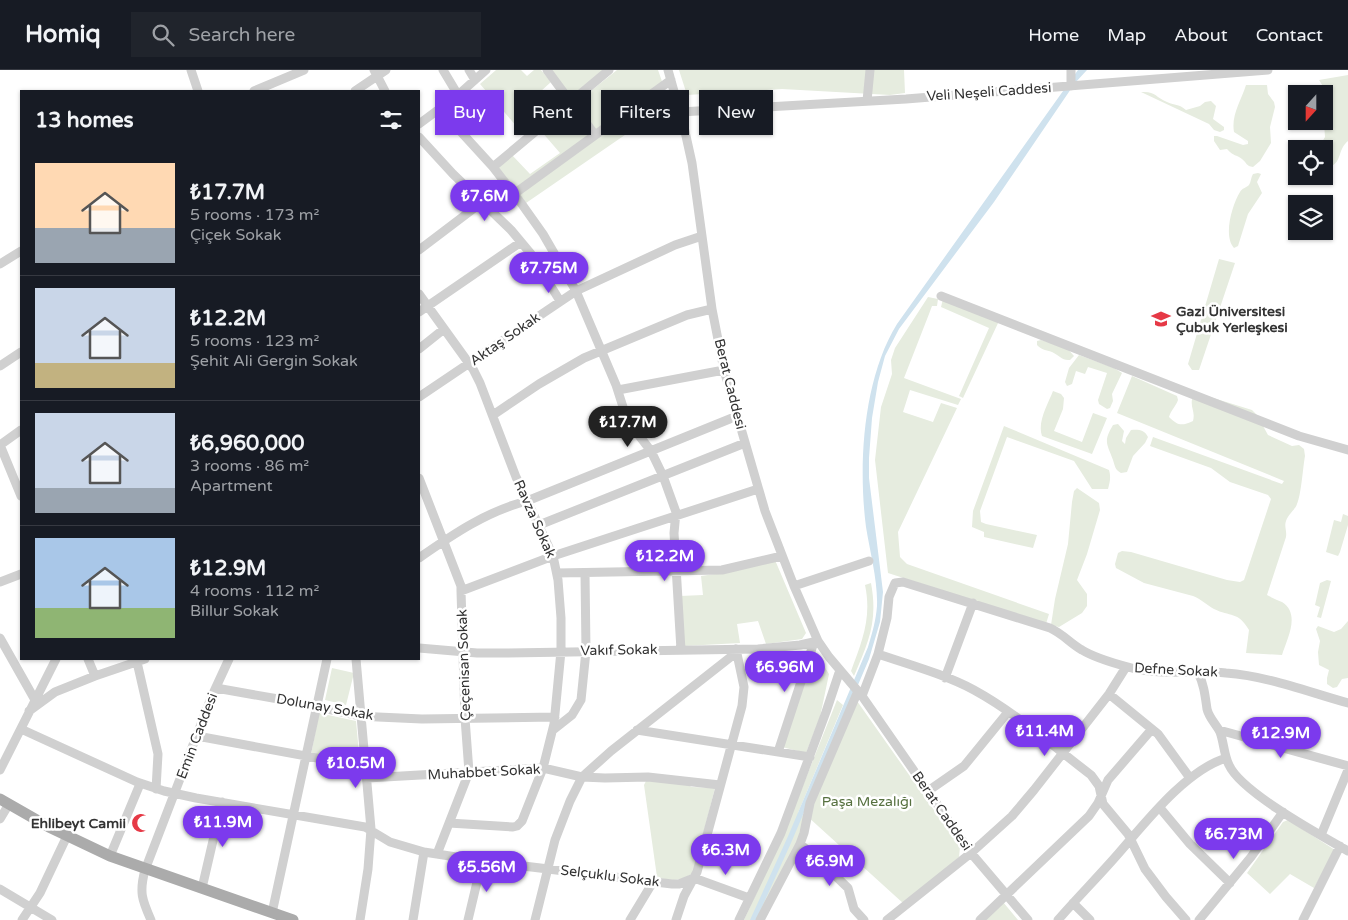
<!DOCTYPE html>
<meta charset="utf-8">
<style>
:root{--surface:#171b24;--page:#20242c;--text:#f1f3f6;--muted:#9ea1a6;--line:#363941;--accent:#7c3aed}
body{margin:0;font-family:"Varela Round",sans-serif;background:var(--page);color:var(--text);height:100vh;display:flex;flex-direction:column;font-size:19px;white-space:nowrap}
*{box-sizing:border-box;margin:0}
p{font-size:16px;color:var(--muted)}
.icon{flex:none;width:28px;height:28px;fill:none;stroke:currentColor;stroke-width:2;stroke-linecap:round;stroke-linejoin:round}
.map{position:relative;flex:1;overflow:hidden}
.panel{position:absolute;left:20px;top:20px;width:400px;height:570px;display:flex;flex-direction:column;background:var(--surface);border-radius:0px;box-shadow:0 1px 4px #0004}
.panel>*{flex:none}
.top-card{position:absolute;left:435px;top:20px;width:475px;height:45px;display:flex;gap:10px}
.needle{width:32px;rotate:201deg}
.fabs{position:absolute;left:1288px;top:15px;display:grid;gap:10px}
.fabs a{display:grid;place-items:center;width:45px;height:45px;border-radius:0px;background:var(--surface);box-shadow:0 1px 4px #0004;font-size:25px}
.price{position:absolute;translate:-50% -42px;padding:0 11px;border-radius:18px;background:var(--accent);color:#fff;font-size:16px;line-height:32px;filter:drop-shadow(0 1px 2px #0008)}
.price::after{content:'';position:absolute;left:50%;top:30px;width:15px;height:11px;margin-left:-8px;background:inherit;clip-path:polygon(0 0,100% 0,50% 100%)}
.price.current{background:#222;color:#fff}
ul{padding:0;list-style:none}
li{display:flex;align-items:center;gap:15px;height:125px;padding:0 15px}
li+li{border-top:1px solid var(--line)}
li span{display:grid;place-items:center;flex:none;width:140px;height:100px;border-radius:0px;color:#555}
li>.icon{margin-inline-start:auto}
span .icon{width:60px;height:60px;fill:#fffc;stroke-width:1}
li b{font-size:21px}
h2{display:flex;justify-content:space-between;align-items:center;height:60px;padding:0 15px;font-size:21px}
.tag{padding:0 18px;border-radius:0px;background:var(--surface);box-shadow:0 1px 4px #0004;font-size:18px;line-height:45px}
.tag.current{background:var(--accent);color:#fff}
header{display:flex;align-items:center;gap:30px;box-sizing:border-box;height:70px;padding:0 25px;background:var(--surface);border-bottom:1px solid var(--line)}
header strong{font-size:24px}
nav{display:flex;gap:28px;margin-inline-start:auto;font-size:18px}
.search{width:350px;height:45px;background:var(--page);display:flex;align-items:center;gap:12px;box-sizing:border-box;padding:0 18px;border-radius:0px;color:var(--muted);font-size:19px}
.map>svg:first-child{display:block}
.green{fill:#e6ecdf}
.water{fill:#cfe2ee}
.lines{fill:none;stroke-linecap:round;stroke-linejoin:round}
.minor{stroke:#d0d0d0;stroke-width:9}
.major{stroke:#ababab;stroke-width:11}
.labels{text-anchor:middle;dominant-baseline:central;stroke-width:5;stroke-linejoin:round;paint-order:stroke}
.street-label{font-size:14px;fill:#333;stroke:#fff}
.poi-label{font-size:14px;font-weight:bold;fill:#333;stroke:#fff;text-anchor:start}
.park-label{font-size:14px;fill:#56703f;stroke:#fff}
</style>
<header>
<strong>Homiq</strong>
<div class="search"><svg class="icon" aria-label="search" viewBox="0 0 24 24"><circle cx="10" cy="10" r="6"/><path d="M15 15l6 6"/></svg>Search here</div>
<nav><a>Home</a><a>Map</a><a>About</a><a>Contact</a></nav>
</header>
<div class="map">
<svg width="1348" height="850" viewBox="0 0 1348 850">
<rect width="100%" height="100%" fill="#fff"/>
<path class="green" d="M496,0H521L527,6L534,0H541L551,12L530,31L525,25L521,28L541,52L524,65L480,14Z
M550,0H604L570,28Z
M617,0H658L670,34L526,133L498,98L512,85L530,104L560,83L541,61Z
M679,0H904L905,23L890,25L782,19L687,25Z
M1348,5V71C1338,79 1342,90 1332,96L1324,92V79H1319V77L1325,67L1324,53L1329,40L1326,21L1319,10Z
M1246,15H1267L1268,24L1274,32L1275,37L1270,57L1271,73L1260,91L1253,97C1246,96 1247,93 1242,89C1236,84 1234,87 1227,79L1220,80L1214,71V66H1217L1243,75L1248,74V71L1234,62C1231,45 1241,31 1246,15Z
M1141,22C1156,21 1155,27 1167,32C1176,36 1177,33 1186,40L1200,36L1205,32L1211,31L1216,36L1213,49L1224,57V60L1220,62L1214,60L1209,54Z
M1258,103L1261,104L1257,112L1262,123L1248,144L1238,176L1234,178C1223,166 1232,135 1240,122C1242,118 1246,118 1249,115C1251,112 1251,107 1253,104Z
M1219,189L1235,193L1199,300H1192L1188,294Z
M928,227L938,229L937,236H932L929,244L904,308L961,329L958,335L910,320L903,342L933,352L941,333L957,338L898,462L900,487L907,494L1049,544L1046,554L888,503L875,390L881,337L892,304L891,290L895,278Z
M943,229L999,251L963,328L959,326L989,258L941,237Z
M1041,270L1067,278L1074,286L1070,290C1062,291 1059,285 1052,282C1046,280 1042,280 1037,275V271Z
M1079,285L1114,298L1122,303L1112,324L1113,331L1110,338L1107,339L1099,334L1098,330L1107,303L1088,297L1085,304L1076,301L1072,314L1067,316L1065,312L1069,298Z
M1132,306L1177,326L1178,330C1176,336 1171,340 1169,347C1178,356 1182,356 1193,351C1196,339 1188,338 1194,322L1252,340L1257,345L1268,365L1292,376L1299,375L1304,379L1305,386C1303,397 1301,426 1297,434C1295,440 1289,443 1286,451C1284,456 1287,461 1286,467L1267,525C1272,528 1278,530 1282,532C1301,544 1287,569 1282,585L1246,583L1249,560C1238,541 1230,547 1214,539C1207,535 1201,529 1193,526L1144,513L1116,498L1115,494L1118,483L1122,481L1131,482L1227,510L1240,512L1244,510L1271,429L1268,425L1230,412L1211,398L1150,376L1153,367L1282,414L1284,411L1117,343Z
M1053,321L1061,324L1064,328L1063,339L1054,361L1082,372L1093,343L1107,348L1092,384L1042,366C1037,352 1048,334 1053,321Z
M1118,354L1124,361L1122,371L1125,374L1126,368L1131,360C1138,359 1145,360 1148,367L1145,373L1133,386L1127,402L1121,403C1115,400 1115,396 1113,390C1107,373 1103,372 1113,355Z
M1004,356L1109,400C1111,407 1110,412 1108,419H1092L1074,391L1007,367L980,441L981,452L986,454L1037,465L1033,478L984,467V462L972,457L973,441Z
M1077,418L1099,433L1100,440L1087,484L1077,510L1087,524V536L1082,543L1059,557L1051,555L1055,529L1068,474L1072,432L1074,421Z
M1343,444L1348,446V455L1340,482L1338,486L1326,482L1334,450L1341,452Z
M671,476L673,499L656,500L653,478Z
M775,490L806,563L802,569L766,574L758,551L737,554L740,573L684,576L680,526L703,525L701,506L729,502Z
M1327,510L1331,511L1321,548L1317,547L1320,537L1315,535L1320,513Z
M871,513C878,551 869,571 854,606L851,601C862,571 872,548 865,515Z
M1348,551V608L1342,609L1337,617L1333,618L1327,614V608L1329,600L1319,595L1318,582L1320,571L1316,559L1318,556L1334,562L1341,559Z
M815,582L829,604L820,647L806,683L782,677Z
M332,598L354,603L346,635L325,630Z
M837,630L843,635L798,743L806,747L800,768L759,850H744L782,768Z
M857,631L960,777L959,787L904,834L807,746Z
M319,643L356,651L360,694L311,685Z
M646,711L680,712L692,717L715,718L693,803C679,812 672,811 657,807L644,715Z
M1288,750L1335,780L1314,818L1290,804L1270,824L1247,803L1283,752Z
M1003,832L1018,850H985Z"/>
<path class="water" d="M1078,0H1087L1075,13L994,132L899,259L885,286L878,312L872,348L869,388V408L883,522L880,552L869,589L791,773L756,850H750L789,764L868,577C872,564 876,550 877,536C878,511 870,482 866,457C858,395 863,309 897,254Z"/>
<g class="lines">
<path class="minor" d="M191,0L198,21
M374,0L385,21
M443,0L458,25
M469,0L475,10
M547,0L595,65
M668,0L684,57L692,93L712,239L724,300L765,441L794,516L818,571L829,587L862,626L971,783L1028,850
M1071,0V16
M254,21L304,0
M355,21L386,0
M867,31L870,0
M440,39L493,97L521,133L543,164L576,221L616,315L624,340L634,359L651,381L663,406L676,442L674,463L681,580
M680,42L906,29L1268,0
M419,54L458,25L486,0
M419,67L453,104L511,160L531,184L560,231
M493,97L609,0
M514,124L671,10
M419,180L506,114
M0,194L21,181
M419,224L473,299L480,313L516,407L553,486L558,510L561,548V581L554,654L543,698L522,751L517,756L513,757L449,753
M941,226L1299,366L1348,380
M419,242L521,172
M419,279L444,259
M0,296L21,282
M618,320L724,300
M419,327L576,221L675,175L702,166
M493,345L539,314L584,288L687,245L712,239
M0,375L21,426
M0,375L21,360
M419,408L461,516V521L465,648L469,702L437,784
M539,455L745,373
M419,488C452,465 487,441 527,431L737,346
M557,503L722,500L782,486
M0,512L21,504
M794,516L869,491
M461,521L553,486L758,419
M0,568L35,630
M419,578L477,583H507L758,579L800,575L818,571
M878,584C910,595 944,604 974,620C1016,643 1053,676 1091,705L1099,716L1103,734L1128,764L1145,799L1166,827L1186,850
M88,589L95,606
M356,589L371,759L368,799L360,850
M137,592L158,684L156,719
M1198,602C1204,615 1205,625 1207,639C1209,648 1216,654 1220,662C1224,673 1224,685 1229,695C1241,722 1320,765 1348,781
M945,608L973,533
M216,618L284,630L361,646L378,647L422,649L555,647
M1109,624L1158,664L1190,708
M862,626L878,584L887,548L889,527L895,513L903,512L1050,558C1063,564 1070,573 1082,580C1095,588 1113,593 1128,597C1158,606 1195,600 1226,603C1268,606 1308,622 1348,633
M29,641L55,622L95,606L145,589
M21,659L137,712L164,721L196,728L365,757L390,772L424,782L482,791L672,814H679L694,808L749,828
M553,660L572,645L581,630L586,581L585,503
M637,660L810,687
M1219,660L1348,696
M197,666L366,697
M778,682L814,572
M0,700L56,589
M367,708L543,698L582,707L605,708L648,707L720,715
M928,721L964,696L1008,642
M1160,738L1190,774L1230,813
M0,749L9,734
M1321,765L1348,700
M800,774L821,792L848,818L854,839L864,850
M110,786L140,714
M202,818L222,732
M0,819L52,850
M1073,833L1090,850
M272,843L327,589
M22,850L40,823L67,766
M151,850C142,830 139,822 145,800L211,628L229,589
M413,850L424,782
M468,850L482,791
M535,850L555,770L570,731L582,707L611,681L737,582
M630,850L653,812
M676,850L684,826L697,802L742,636L744,617L736,579
M739,850L781,763L826,642L840,600
M760,850L800,774L804,763L810,733L858,621
M887,850L971,783L1012,746L1034,720L1109,624L1126,597
M980,850L1089,746L1098,733L1108,710L1152,659
M1058,850C1077,828 1098,807 1118,784C1146,752 1185,701 1226,688
M1199,850L1251,787L1283,742
M1303,850L1340,776"/>
<path class="major" d="M0,729L49,757L110,786L293,850"/>
</g>
<defs>
<g id="school-bare" transform="scale(1.5)"><path d="M0-5L7-2L0 1L-7-2ZM-4 1L0 2.5L4 1V4Q0 6-4 4Z" fill="#e63946" stroke="#fff" stroke-width="2.5" paint-order="stroke"/></g>
<g id="mosque-bare" transform="scale(1.5)"><path d="M3.5-4.9A6 6 0 1 0 3.5 4.9A5 5 0 1 1 3.5-4.9Z" fill="#e63946" stroke="#fff" stroke-width="2.5" paint-order="stroke"/></g>
</defs>
<g fill-rule="evenodd">
<use href="#school-bare" x="1161" y="249"/>
<use href="#mosque-bare" x="141" y="753"/>
</g>
<g class="labels">
<g class="street-label">
<text transform="translate(989 22) rotate(-4)">Veli Neşeli Caddesi</text>
<text transform="translate(505 269) rotate(-35)">Aktaş Sokak</text>
<text transform="translate(730 314) rotate(76)">Berat Caddesi</text>
<text transform="translate(535 449) rotate(66)">Ravza Sokak</text>
<text transform="translate(619 580) rotate(-1)">Vakıf Sokak</text>
<text transform="translate(464 595) rotate(-92)">Çeçenisan Sokak</text>
<text transform="translate(1176 600) rotate(3)">Defne Sokak</text>
<text transform="translate(325 637) rotate(10)">Dolunay Sokak</text>
<text transform="translate(197 666) rotate(-69)">Emin Caddesi</text>
<text transform="translate(484 702) rotate(-3)">Muhabbet Sokak</text>
<text transform="translate(942 741) rotate(55)">Berat Caddesi</text>
<text transform="translate(610 806) rotate(7)">Selçuklu Sokak</text>
</g>
<g class="poi-label">
<text x="1176" y="241">Gazi Üniversitesi<tspan x="1176" dy="16">Çubuk Yerleşkesi</tspan></text>
<text x="126" y="753" text-anchor="end">Ehlibeyt Camii</text>
</g>
<g class="park-label">
<text x="867" y="731">Paşa Mezalığı</text>
</g>
</g>
</svg>
<div class="fabs">
<a><svg class="needle" viewBox="-14 -14 28 28"><path d="M0-13l5 13h-10z" fill="#e53935"/><path d="M0 13l5-13h-10z" fill="#9ea1a6"/></svg></a>
<a><svg class="icon" aria-label="locate" viewBox="0 0 24 24"><circle cx="12" cy="12" r="6"/><path d="M12 2v4M12 18v4M2 12h4M18 12h4"/></svg></a>
<a><svg class="icon" aria-label="layers" viewBox="0 0 24 24"><path d="M12 4l9 5-9 5-9-5zM3 14l9 5 9-5"/></svg></a>
</div>
<b class="price" style="left:485px;top:152px">₺7.6M</b>
<b class="price" style="left:549px;top:224px">₺7.75M</b>
<b class="price current" style="left:628px;top:378px">₺17.7M</b>
<b class="price" style="left:665px;top:512px">₺12.2M</b>
<b class="price" style="left:785px;top:623px">₺6.96M</b>
<b class="price" style="left:1045px;top:687px">₺11.4M</b>
<b class="price" style="left:1281px;top:689px">₺12.9M</b>
<b class="price" style="left:356px;top:719px">₺10.5M</b>
<b class="price" style="left:223px;top:778px">₺11.9M</b>
<b class="price" style="left:1234px;top:790px">₺6.73M</b>
<b class="price" style="left:726px;top:806px">₺6.3M</b>
<b class="price" style="left:830px;top:817px">₺6.9M</b>
<b class="price" style="left:487px;top:823px">₺5.56M</b>
<div class="top-card">
<a class="tag current">Buy</a>
<a class="tag">Rent</a>
<a class="tag">Filters</a>
<a class="tag">New</a>
</div>
<section class="panel">
<h2>13 homes<svg class="icon" aria-label="filters" viewBox="0 0 24 24"><path d="M4 7h16M4 17h16"/><circle cx="9" cy="7" r="2"/><circle cx="15" cy="17" r="2"/></svg></h2>
<ul>
<li><span style="background:linear-gradient(#ffd9b3 65%,#9aa5b1 0)"><svg class="icon" aria-label="home" viewBox="0 0 24 24"><path d="M3 11l9-7 9 7M6 9v11h12V9"/></svg></span><div><b>₺17.7M</b><p>5 rooms · 173 m²</p><p>Çiçek Sokak</p></div></li>
<li><span style="background:linear-gradient(#c9d6e8 75%,#c2b280 0)"><svg class="icon" aria-label="home" viewBox="0 0 24 24"><path d="M3 11l9-7 9 7M6 9v11h12V9"/></svg></span><div><b>₺12.2M</b><p>5 rooms · 123 m²</p><p>Şehit Ali Gergin Sokak</p></div></li>
<li><span style="background:linear-gradient(#c9d6e8 75%,#9aa5b1 0)"><svg class="icon" aria-label="home" viewBox="0 0 24 24"><path d="M3 11l9-7 9 7M6 9v11h12V9"/></svg></span><div><b>₺6,960,000</b><p>3 rooms · 86 m²</p><p>Apartment</p></div></li>
<li><span style="background:linear-gradient(#a9c7e8 70%,#8fb573 0)"><svg class="icon" aria-label="home" viewBox="0 0 24 24"><path d="M3 11l9-7 9 7M6 9v11h12V9"/></svg></span><div><b>₺12.9M</b><p>4 rooms · 112 m²</p><p>Billur Sokak</p></div></li>
</ul>
</section>
</div>
